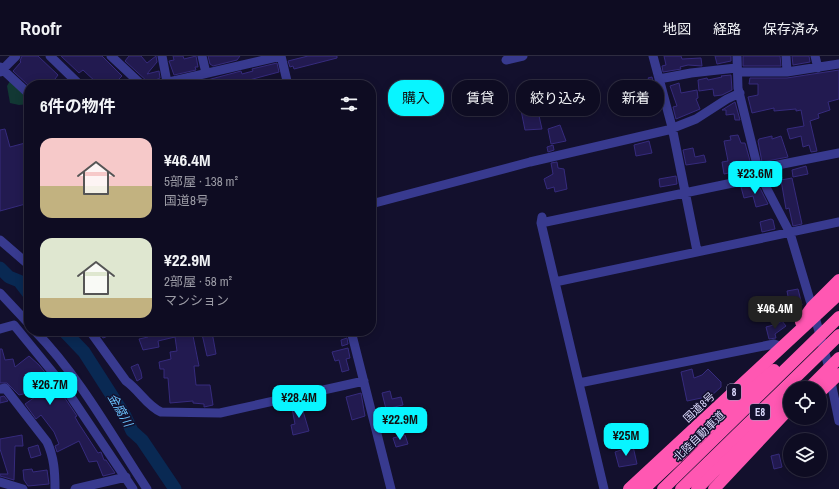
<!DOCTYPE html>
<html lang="ja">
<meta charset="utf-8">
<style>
:root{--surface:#0e0c22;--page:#17152a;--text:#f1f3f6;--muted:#9b9ba5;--line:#2e2c40;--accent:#08f5ff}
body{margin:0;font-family:"Archivo Narrow","Noto Sans JP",sans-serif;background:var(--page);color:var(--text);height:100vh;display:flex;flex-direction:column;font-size:15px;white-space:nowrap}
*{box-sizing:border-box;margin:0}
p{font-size:13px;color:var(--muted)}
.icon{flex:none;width:22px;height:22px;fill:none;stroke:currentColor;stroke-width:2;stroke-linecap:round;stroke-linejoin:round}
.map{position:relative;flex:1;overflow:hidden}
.side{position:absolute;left:24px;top:24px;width:352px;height:256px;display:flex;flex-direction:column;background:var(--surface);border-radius:16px;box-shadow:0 2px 10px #0003,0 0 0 1px var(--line)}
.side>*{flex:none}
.top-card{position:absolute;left:388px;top:24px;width:380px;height:36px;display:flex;gap:8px}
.tools{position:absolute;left:783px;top:325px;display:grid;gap:8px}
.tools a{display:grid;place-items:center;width:44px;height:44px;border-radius:50%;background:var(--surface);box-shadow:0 2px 10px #0003,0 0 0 1px var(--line);font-size:20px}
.price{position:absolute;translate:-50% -34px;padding:0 9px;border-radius:8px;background:var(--accent);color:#111;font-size:13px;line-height:26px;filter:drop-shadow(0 1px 2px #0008)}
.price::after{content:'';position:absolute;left:50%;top:24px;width:12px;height:9px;margin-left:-6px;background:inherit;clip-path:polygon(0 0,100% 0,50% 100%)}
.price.active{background:#222;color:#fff}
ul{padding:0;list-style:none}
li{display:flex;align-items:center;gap:12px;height:100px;padding:0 16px}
li span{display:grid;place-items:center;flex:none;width:112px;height:80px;border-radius:12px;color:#555}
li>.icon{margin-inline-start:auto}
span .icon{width:48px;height:48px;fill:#fffc;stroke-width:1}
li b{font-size:17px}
h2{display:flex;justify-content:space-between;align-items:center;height:48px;padding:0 16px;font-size:17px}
.pill{padding:0 14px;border-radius:16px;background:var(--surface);box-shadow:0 2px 10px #0003,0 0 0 1px var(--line);font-size:14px;line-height:36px}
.pill.active{background:var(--accent);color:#111}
header{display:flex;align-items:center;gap:24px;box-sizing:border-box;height:56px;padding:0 20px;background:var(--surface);border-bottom:1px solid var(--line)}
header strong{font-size:19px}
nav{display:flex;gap:22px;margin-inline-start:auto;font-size:14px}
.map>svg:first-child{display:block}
.green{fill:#123834}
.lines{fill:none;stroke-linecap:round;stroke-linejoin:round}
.river{stroke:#092953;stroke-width:13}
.building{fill:#221a50;stroke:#362b7d}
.minor{stroke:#383a8f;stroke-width:9}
.highway{stroke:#ff57b2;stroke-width:12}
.highway-bridge{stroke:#ff57b2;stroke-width:12}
.labels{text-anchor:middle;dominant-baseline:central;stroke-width:3;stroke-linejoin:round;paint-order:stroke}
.shield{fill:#13102d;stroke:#a19fc0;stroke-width:1}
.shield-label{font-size:10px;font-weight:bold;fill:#dedcff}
.street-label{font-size:11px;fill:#dedcff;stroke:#13102d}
.water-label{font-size:12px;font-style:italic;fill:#6ac3ff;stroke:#13102d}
</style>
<header>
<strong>Roofr</strong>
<nav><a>地図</a><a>経路</a><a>保存済み</a></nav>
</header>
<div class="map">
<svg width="839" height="433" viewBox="0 0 839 433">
<rect width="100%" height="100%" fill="#13102d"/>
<path class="green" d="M10,25L29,43V48L19,49L10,47L7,30Z"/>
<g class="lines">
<path class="river" d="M0,212L9,221L19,225L29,238
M64,275L84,296L125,360L132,375L142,384L175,433"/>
</g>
<path class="building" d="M22,0H38L58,19L55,23L61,29L29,30L13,15L21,6L20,5Z
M61,0H102L122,20L113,29H102L99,26L98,28L83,14L79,17Z
M129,0H141L147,7L156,0L157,6L147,18L159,15L160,22L149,27L125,5Z
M173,0H183L184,3L196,0L198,11H195L196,14L174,19L169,5L174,4Z
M208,0H240L237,4L213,10L210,8Z
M308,0H337V2L294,13L293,10L290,11L288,5Z
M664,0H681L682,3L701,2L702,10L688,9L680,11L681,13L663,16L662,10L666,9Z
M715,0H731V5L717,8Z
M743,0H780L781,10H743Z
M792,0H809L810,6L793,9Z
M277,7L279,16L238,27L197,29L196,27L241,15L242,18L253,15L252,13Z
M839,14V43L828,46L830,54L818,58L819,62L810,65L817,95L811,96L809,89L803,91L801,80L790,83L787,73L804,70L801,54L796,55V53L774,55V52L752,57L748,41L758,39V28H749L750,22H787Z
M731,19L732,34L722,39L714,40L713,33L699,35L698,24L707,22L708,24L722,21L721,20Z
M652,21L659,51L644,55L636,27L649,24L648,22Z
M679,27L681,37L697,34L698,42L696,43L700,53L676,63L673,51L677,50L670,30Z
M735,46L740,64H735L734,58L726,59V54H722Z
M537,51L542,73L525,74L521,54Z
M560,69L566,85L551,88L548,73Z
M5,73L10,91L29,86V147L0,155V74Z
M738,79L741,87H745L752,112L724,118L722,106L728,105L724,85L731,84L730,80Z
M772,80V83L781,80L788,101L762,106L758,85L759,83Z
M649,85L652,97L636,100L634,89Z
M553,89L554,94L548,96L547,91Z
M693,92L695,101L704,99L706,106L686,109L683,94Z
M557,106L558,112L564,113L567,133L555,136L554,131L547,133L544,123L553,118L551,107Z
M806,110L808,118L793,121L792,114Z
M780,116L782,122L770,125L767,119Z
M676,120L677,128L660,131L659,123Z
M792,122L802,168L793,170L789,152L786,153L781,124Z
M756,128L757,132H760L768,148L756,151L753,140L744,142L741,131Z
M771,163L773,164L775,173L762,176L760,166Z
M798,233L802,249L790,251L787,235Z
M788,247L791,260L781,262L779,249Z
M782,265L786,270L775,278L776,282L769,283L766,271L777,268Z
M99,275H120L103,282Z
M146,275H152L154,280L164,279L163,275H192L199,310H194L196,329H210L213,349L204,351V348L193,347V345L170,347L168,322H164V313H160L159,306L171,303L170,296L177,295L175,281L158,285L159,291L143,294L139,283L148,281Z
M212,276L216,298L207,300L202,278Z
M347,282L348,288L342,290L341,284Z
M348,292L350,302L346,303L349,314L342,316L339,304L335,305L332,296Z
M0,293H2L5,304L13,303L15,311L29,300L39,309L58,332L77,360L75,361L79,368L98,397L101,396L104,404H106L115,417L103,420L97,405L89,406L79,385L57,396L55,390L59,388L54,376L41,359L36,363L25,348L48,332L19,339L7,327H0Z
M138,308L141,316L142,322L137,325L131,311Z
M692,313L694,322L702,319L708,313L721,326V331L711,340L687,345L681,316Z
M390,335L392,343L401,341L403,349L386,353L382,337Z
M361,337L365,360L352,364L346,341Z
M4,340L8,345L0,347V341Z
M300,345L309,375L293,379L291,369L295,368L291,347Z
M22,379L23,390H15L14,424L0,420V418H8L0,393V383Z
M405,379L408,388L396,391L393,382Z
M38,389L41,399L31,402L28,392Z
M633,390L637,408L619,411L615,396Z
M779,398L782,411L774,413L771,400Z
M32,413L33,416L47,414L49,428L28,430L24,424L23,414Z"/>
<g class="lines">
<path class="minor" d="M50,0L80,29
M111,0L142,29
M162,0L167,26
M202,0L206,17
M281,0L288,29
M653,0L672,71L697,195
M737,0L738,32L758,113L768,135L790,177L812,251
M786,0L787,16
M815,0L818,12
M506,4L523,0
M0,11L29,38
M0,16L16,0
M739,16H787L839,8
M659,23L691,17L736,12L739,16
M156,29L281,0
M758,113L839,97
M371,148L530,106L668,74L696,63L727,43L740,37
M542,161L541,167L604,433
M541,167L761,121
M0,184L29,209
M555,226L839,166
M0,237L29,268
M815,261L829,312
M0,273L14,269L63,329L133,433
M35,275C80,321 112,380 147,433
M90,275L126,325C139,334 147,350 161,356L220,357L364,325
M351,275L391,433
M831,326L839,365
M579,327L774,288L782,291
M0,333L5,332L47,386C54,401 55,416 55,433
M0,426L23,433
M75,433L126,421"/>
<path class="highway" d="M801,266L812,251L839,224
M809,332L839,302
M820,336L839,318
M629,433L839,238
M644,433L727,355
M697,433L790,337
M714,433L790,352"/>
<path class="highway-bridge" d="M727,355L774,314
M663,433L839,261
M681,433L839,279"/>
</g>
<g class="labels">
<g class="shield">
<rect x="727" y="328" width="14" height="16" rx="3"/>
<rect x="750" y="348" width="20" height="16" rx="3"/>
</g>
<g class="shield-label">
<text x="734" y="336">8</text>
<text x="760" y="356">E8</text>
</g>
<g class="street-label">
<text transform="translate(699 351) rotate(-43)">国道8号</text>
<text transform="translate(699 380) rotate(-44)">北陸自動車道</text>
</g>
<g class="water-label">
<text transform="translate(120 354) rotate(60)">金腐川</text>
</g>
</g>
</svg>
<div class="tools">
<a><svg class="icon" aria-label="locate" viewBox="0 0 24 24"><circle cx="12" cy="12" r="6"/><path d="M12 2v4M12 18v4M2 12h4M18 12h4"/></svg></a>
<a><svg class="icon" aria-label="layers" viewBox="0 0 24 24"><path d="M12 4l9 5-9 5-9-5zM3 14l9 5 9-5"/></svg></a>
</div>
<b class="price" style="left:755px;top:139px">¥23.6M</b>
<b class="price active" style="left:775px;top:274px">¥46.4M</b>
<b class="price" style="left:50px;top:350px">¥26.7M</b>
<b class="price" style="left:299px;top:363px">¥28.4M</b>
<b class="price" style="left:400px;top:385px">¥22.9M</b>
<b class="price" style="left:626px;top:401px">¥25M</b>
<div class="top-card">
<a class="pill active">購入</a>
<a class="pill">賃貸</a>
<a class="pill">絞り込み</a>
<a class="pill">新着</a>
</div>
<section class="side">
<h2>6件の物件<svg class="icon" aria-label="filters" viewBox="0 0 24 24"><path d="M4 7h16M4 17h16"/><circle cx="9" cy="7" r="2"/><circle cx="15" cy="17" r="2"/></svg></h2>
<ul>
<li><span style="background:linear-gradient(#f6c9c9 60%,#c2b280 0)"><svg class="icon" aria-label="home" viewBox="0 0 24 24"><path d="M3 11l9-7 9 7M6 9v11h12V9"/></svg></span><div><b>¥46.4M</b><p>5部屋 · 138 m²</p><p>国道8号</p></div></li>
<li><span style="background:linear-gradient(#dfe7d0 75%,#c2b280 0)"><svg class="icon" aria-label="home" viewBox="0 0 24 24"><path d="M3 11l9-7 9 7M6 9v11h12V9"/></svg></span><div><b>¥22.9M</b><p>2部屋 · 58 m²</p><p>マンション</p></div></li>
</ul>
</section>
</div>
